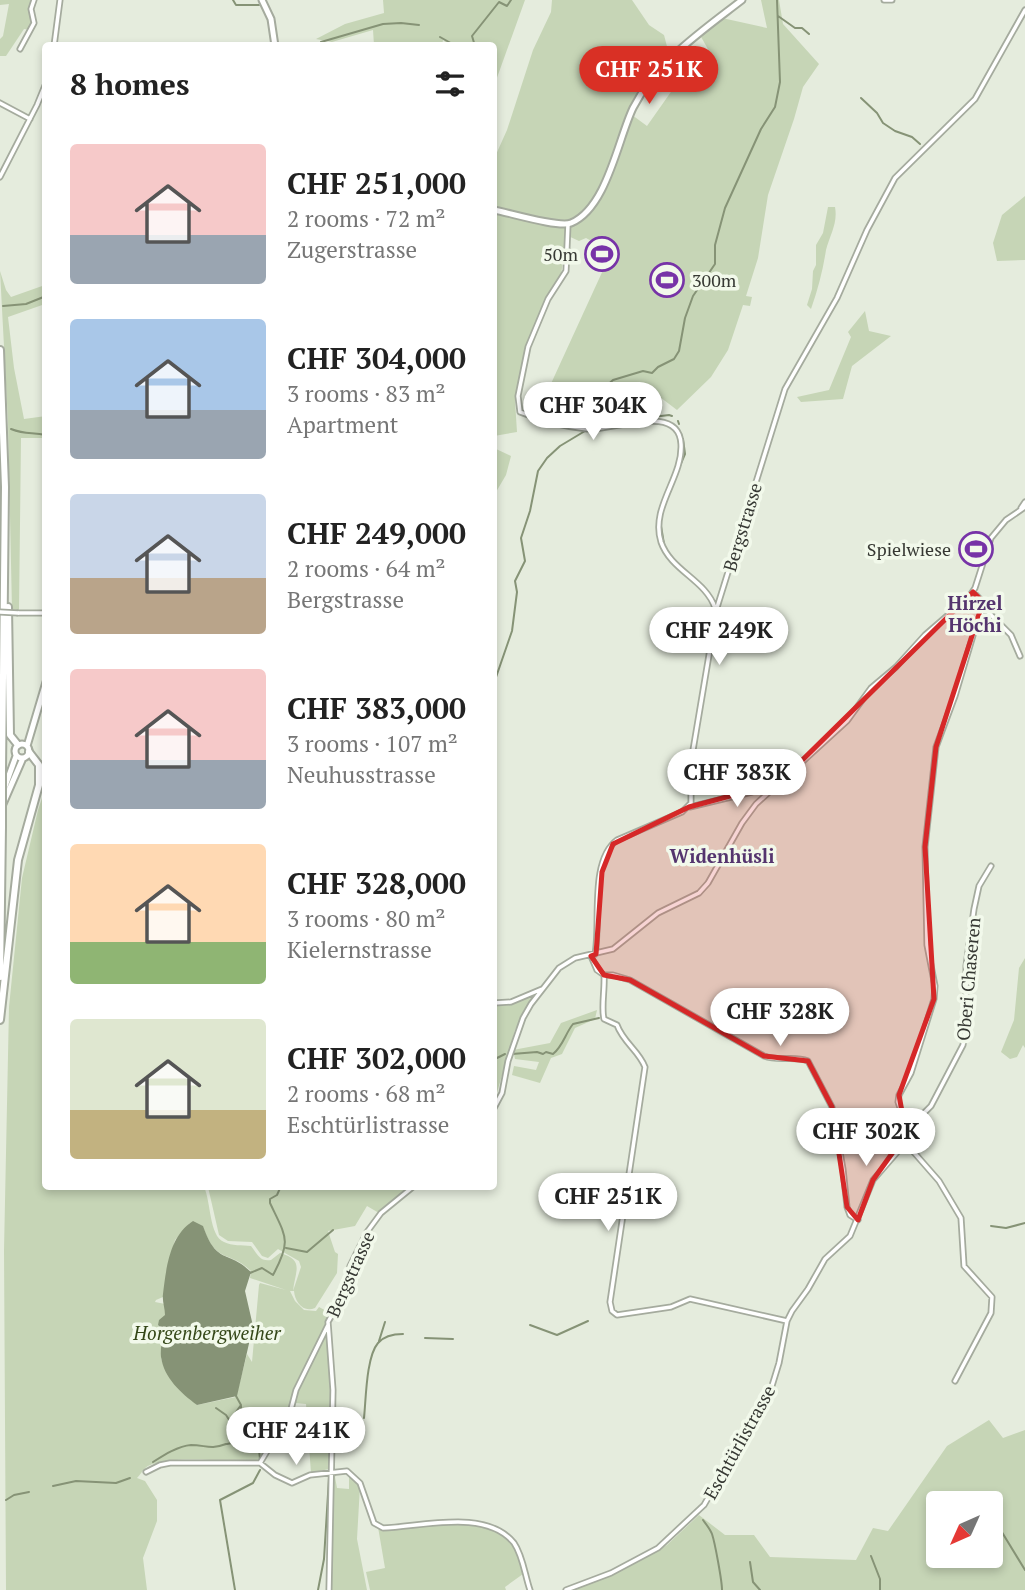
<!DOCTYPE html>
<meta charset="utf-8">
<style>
:root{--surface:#fff;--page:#f2f2f2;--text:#222;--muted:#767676;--accent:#d93025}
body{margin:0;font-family:"PT Serif",serif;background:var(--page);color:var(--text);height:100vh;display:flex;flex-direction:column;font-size:26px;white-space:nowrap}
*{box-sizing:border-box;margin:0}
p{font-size:23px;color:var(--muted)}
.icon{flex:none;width:38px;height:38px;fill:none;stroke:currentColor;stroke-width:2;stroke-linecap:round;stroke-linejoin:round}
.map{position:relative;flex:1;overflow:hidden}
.drawer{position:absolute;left:42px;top:42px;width:455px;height:1148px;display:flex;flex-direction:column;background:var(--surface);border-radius:7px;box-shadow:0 4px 10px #0003}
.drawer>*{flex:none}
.needle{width:46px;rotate:225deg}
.buttons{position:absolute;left:926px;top:1491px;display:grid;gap:14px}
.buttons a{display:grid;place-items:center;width:77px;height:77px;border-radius:7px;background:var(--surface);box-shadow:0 4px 10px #0003;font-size:35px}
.price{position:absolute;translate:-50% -60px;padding:0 16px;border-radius:24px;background:#fff;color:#222;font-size:23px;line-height:46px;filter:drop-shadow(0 2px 4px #0008)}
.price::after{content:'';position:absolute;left:50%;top:42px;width:21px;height:16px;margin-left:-10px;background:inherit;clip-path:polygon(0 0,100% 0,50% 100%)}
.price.active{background:var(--accent);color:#fff}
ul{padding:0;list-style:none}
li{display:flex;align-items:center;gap:21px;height:175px;padding:0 28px}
li span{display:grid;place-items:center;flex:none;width:196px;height:140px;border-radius:7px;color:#555}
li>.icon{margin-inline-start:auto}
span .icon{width:84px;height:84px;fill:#fffc;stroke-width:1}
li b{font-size:30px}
h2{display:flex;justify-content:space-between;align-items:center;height:84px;padding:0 28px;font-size:30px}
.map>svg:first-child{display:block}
.green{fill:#c6d5b6;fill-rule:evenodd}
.water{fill:#869376}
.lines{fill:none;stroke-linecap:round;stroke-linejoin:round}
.stream{stroke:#869376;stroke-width:2}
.minor-casing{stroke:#a5ab9e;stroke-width:7}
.major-casing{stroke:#a5ab9e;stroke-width:9}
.highway-casing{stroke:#a5ab9e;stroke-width:10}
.minor{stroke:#fff;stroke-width:3.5}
.major{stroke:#fff;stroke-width:5}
.highway{stroke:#fff;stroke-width:6}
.minor-bridge-casing{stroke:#a5ab9e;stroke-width:7;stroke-linecap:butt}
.highway-bridge-casing{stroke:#a5ab9e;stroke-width:10;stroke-linecap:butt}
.minor-bridge{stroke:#fff;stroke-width:3.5}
.highway-bridge{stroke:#fff;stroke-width:6}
.marked{fill:#d62828;fill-opacity:0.2;stroke:#d62828;stroke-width:5;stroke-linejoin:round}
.labels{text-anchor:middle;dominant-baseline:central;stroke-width:7;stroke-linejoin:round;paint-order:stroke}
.poi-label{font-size:18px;fill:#363833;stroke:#f2f9eb;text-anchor:end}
.street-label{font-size:18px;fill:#363833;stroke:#f2f9eb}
.neighbourhood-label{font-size:19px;font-weight:bold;fill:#54346e;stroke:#f2f9eb}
.water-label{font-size:19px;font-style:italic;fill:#344718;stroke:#f2f9eb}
</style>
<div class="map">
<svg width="1025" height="1590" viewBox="0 0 1025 1590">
<rect width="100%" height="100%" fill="#e5ecdd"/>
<path class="green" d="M0,0H30L33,2L31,9L35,16L32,30L24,29L6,56H0V39L3,36L9,4L0,5Z
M383,0H525L494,86V46L449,45L443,40L442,45H374L373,30L332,42L316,39L345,24L384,13Z
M552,0H632L649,25L664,35L669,54L640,87L628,112L647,126L673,89L709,51L700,35L722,18L767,28L761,0H779L783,24L819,64L803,87L794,119L768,195L758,258L746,296L752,297L750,306L743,305L728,350L711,377L677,410L648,388L613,392L594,422L538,412L604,268L587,263L589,249L608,250L586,238L579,241L566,235L561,276L546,298L526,348L515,401L517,432L494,436V159L507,130L533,50L551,12Z
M1025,196V260L997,261L993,243L1002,215Z
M828,207H835C838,223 830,235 826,250C823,270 818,289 811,309L807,305L812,289L813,271L816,265V245L823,233Z
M0,271L6,290L11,297L45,285V304L8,317L14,368L24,419L46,416L45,438H21L19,610H12L8,422Z
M865,311L869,331L891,336L852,366L843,399L801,402L797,397L829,390L851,337L848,332Z
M494,448L511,456L506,475L496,492H494Z
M45,789L46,1186L204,1187C211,1201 209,1236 224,1242C232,1246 242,1245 251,1246C257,1253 259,1262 271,1260L280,1253C305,1260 295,1271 293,1291L301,1267L299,1261L278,1249L268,1258L262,1256L252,1242L228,1241L219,1235L208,1187H410L379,1213L367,1206L355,1226L328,1231L335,1252L338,1254L337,1273L315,1308C303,1313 295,1302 294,1291H290L295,1301L304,1310L316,1311L319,1307L330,1313L289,1412L262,1458L258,1462C230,1462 171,1454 148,1466C144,1468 140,1475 137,1478L145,1481L157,1500V1521L143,1558L147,1590H6L4,1250L9,1007L22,878L38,810ZM190,1223L203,1227C217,1265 228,1249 251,1271L250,1278L286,1290L260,1283L259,1285L252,1362L247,1354L236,1397L197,1405L165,1368L161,1359L162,1329L158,1325L165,1316V1304L155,1302L156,1300L163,1297L175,1240Z
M1025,958V1048L1023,1045L1017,1057L1010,1059L1001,1052L1014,1020L1019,968Z
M536,993L515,1030L494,1103V1005H509Z
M597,1010L595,1019L575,1028L562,1054L551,1058L540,1083L512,1075L514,1066L536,1070L539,1062L515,1059L513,1050L550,1043L561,1023Z
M326,1331L331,1372L329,1469L311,1473L306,1404L295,1403L298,1390Z
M989,1420L1003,1438L1025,1430V1590H573L651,1555L667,1545L699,1515L725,1535H754L770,1557L856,1560L873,1528L888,1531L947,1446ZM938,1503H990V1556H938Z
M338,1472L335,1477L337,1488L349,1489V1473L360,1486L357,1539L367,1590H331L332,1475Z
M433,1524C461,1524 499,1519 515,1548C519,1555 521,1566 523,1574L505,1587L506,1590H370L366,1572L385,1568L378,1527L383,1529Z"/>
<path class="water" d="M193,1221L203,1226C217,1266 228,1249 251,1272L245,1291L253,1326L237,1396L197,1405C181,1393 164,1378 161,1357C160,1348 163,1339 162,1329L158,1325L159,1320L165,1315C165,1308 162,1301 163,1294C166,1270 169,1236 193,1221Z"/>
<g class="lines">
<path class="stream" d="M233,0L236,5H259
M778,16L795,28H802L809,34
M440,37L456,46
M321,42L383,24L401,23L419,25
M475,46L472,36L499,2L507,6L511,0
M861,98L877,113L883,123L895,131L912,137L920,144
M3,306L26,304L46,296
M602,390L613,380L643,371L652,373L658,367L674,359L679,351L685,318L693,296L715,264V245L725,208L761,129L775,107L780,82L777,0
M645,418L669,415L672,416
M678,421L679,424
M11,429C26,435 31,432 46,435
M679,468L685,454L683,439
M663,510L668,496
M661,526L664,544
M677,563L686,571
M494,683L512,631L517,592L515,581L525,561L521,538L530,511L538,471L547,458L560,446L585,431
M44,704L46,705
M512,1054L537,1052L543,1054L546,1052L553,1054C563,1046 565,1034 573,1024L599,1018
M494,1057L497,1058L505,1054
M991,1226L1006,1228L1025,1223
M286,1248L307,1252L333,1230
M250,1273L262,1268L273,1275C292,1240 286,1237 270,1203V1199L277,1195L281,1186
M530,1325L557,1335L588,1321
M425,1338L453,1339
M379,1341L385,1322
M236,1396L241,1405L236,1412L237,1428
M241,1406C241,1420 246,1432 258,1441L260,1459
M216,1408L226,1415L235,1429
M364,1418C366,1400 366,1357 378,1343C384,1336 394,1334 403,1334
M227,1444L237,1442L238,1430
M153,1462C164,1455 178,1446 191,1445C206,1445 210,1450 226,1444
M53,1486L76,1481L116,1483L130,1478
M6,1500L14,1495L29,1492
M955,1503H956
M703,1520C706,1524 710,1529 712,1534C715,1543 722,1581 722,1590
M990,1523L1000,1529L1025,1570
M871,1556L880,1579V1590
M750,1562L753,1582L760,1590
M235,1590L220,1500L253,1483L260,1470
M318,1590L324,1559L329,1478"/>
<g class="minor-casing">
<path id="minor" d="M884,0H892
M54,46L60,0
M20,49L34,23L31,9L34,0
M0,103L30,119
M0,177L37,105L46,83
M568,224L566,271L548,299L528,347L518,396L520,412C540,420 565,427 587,429C612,431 679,402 681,444C683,478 650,507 661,542C671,571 706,580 715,608
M1021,508L1025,502
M973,592L983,602L984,608L1011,635L1020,656
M18,613H46
M690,807L752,792L777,783
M595,954C601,923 589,861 617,840L682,812L691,803V762L710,649V630L785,389L837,298L867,230L895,178L975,99L1025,10
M591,956L597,970L604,975H613L630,980L764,1056C780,1062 793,1055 808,1061L832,1107L843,1169L847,1207L850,1215L858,1220
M604,975C605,989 601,1008 604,1019L617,1025C623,1042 639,1051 645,1067L610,1302L612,1311L617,1315L671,1307L690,1299L787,1321
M494,1003L511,1002L542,989
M494,1108L502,1093L508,1061L523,1018L531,1004L559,968L575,958L613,949L658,913L699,893L708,883L742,823L756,804L847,721L871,688L896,667L925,635L969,597L975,588L991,538L1006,520L1025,507
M910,1120L923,1114L931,1106L963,1045L966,1024V966L974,909L979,886L991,866
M907,1129L898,1102L899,1095L911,1073L934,999L935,986L927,945L925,847L936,747L955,696L977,622L984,608
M904,1141L939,1181L961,1218L964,1266L992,1297L991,1313L955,1381
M260,1463L275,1475L292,1483L310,1475L347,1471L360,1483L374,1523L383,1528C421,1527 486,1508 514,1543C523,1556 525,1576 530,1590
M146,1472L160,1465L170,1463H260L290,1413L296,1390L328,1325
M329,1590L333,1390L328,1322L345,1291L350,1266L367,1232L381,1213L414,1186
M566,1590L611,1573L658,1548L704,1505L771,1389L779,1363L787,1321L792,1311L808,1289L825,1259L850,1236L873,1180L900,1149L911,1120"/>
</g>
<g class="major-casing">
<path id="major" d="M262,0L271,19L275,46
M494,210C510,213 559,228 571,223C607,208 618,139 633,108C657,61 702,31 742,0
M15 751a7 7 0 1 1 14 0a7 7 0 1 1-14 0Z
M27,746L46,682
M3,792L16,756
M3,804L23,758"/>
</g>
<g class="highway-casing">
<path id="highway" d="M0,350L5,487L2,772
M8,607L10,735L18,745
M0,977L2,827
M0,1020L18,860L39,785V765L29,752"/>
</g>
<use href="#minor" class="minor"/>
<use href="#major" class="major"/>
<use href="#highway" class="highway"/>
<g class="minor-bridge-casing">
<path id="minor-bridge" d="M0,612L18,613"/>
</g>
<g class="highway-bridge-casing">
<path id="highway-bridge" d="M2,827V772"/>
</g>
<use href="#minor-bridge" class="minor-bridge"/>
<use href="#highway-bridge" class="highway-bridge"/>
</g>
<path class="marked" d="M973,592L983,602L936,747L925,847L934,999L899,1095L906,1134L873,1180L858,1220L847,1207L832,1107L808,1061L764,1056L630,980L604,975L591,956L596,954L602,872L613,844L689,807L779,783Z"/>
<defs>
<g id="stadium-ring" transform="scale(1.75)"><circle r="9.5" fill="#f2f9eb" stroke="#7733a7" stroke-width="1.5"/><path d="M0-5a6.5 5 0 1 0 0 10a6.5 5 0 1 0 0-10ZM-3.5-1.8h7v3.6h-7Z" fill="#7733a7"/></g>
</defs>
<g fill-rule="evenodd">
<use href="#stadium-ring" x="602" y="254"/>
<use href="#stadium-ring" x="667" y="280"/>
<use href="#stadium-ring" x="976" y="549"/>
</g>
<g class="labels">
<g class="poi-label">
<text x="578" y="254">50m</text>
<text x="692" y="280" text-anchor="start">300m</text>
<text x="951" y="549">Spielwiese</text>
</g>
<g class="street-label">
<text transform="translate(742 527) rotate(-73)">Bergstrasse</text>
<text transform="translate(968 979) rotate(-85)">Oberi Chaseren</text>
<text transform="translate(350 1274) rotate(-66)">Bergstrasse</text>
<text transform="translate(739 1442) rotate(-61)">Eschtürlistrasse</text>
</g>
<g class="neighbourhood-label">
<text x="975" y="602">Hirzel<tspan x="975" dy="22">Höchi</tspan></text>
<text x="722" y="855">Widenhüsli</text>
</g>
<g class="water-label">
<text x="207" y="1332">Horgenbergweiher</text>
</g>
</g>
</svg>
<div class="buttons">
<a><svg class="needle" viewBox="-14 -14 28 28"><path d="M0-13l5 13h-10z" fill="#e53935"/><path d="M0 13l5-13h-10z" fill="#767676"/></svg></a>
</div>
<b class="price active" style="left:649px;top:106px">CHF 251K</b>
<b class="price" style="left:593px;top:442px">CHF 304K</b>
<b class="price" style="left:719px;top:667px">CHF 249K</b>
<b class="price" style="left:737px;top:809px">CHF 383K</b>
<b class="price" style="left:780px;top:1048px">CHF 328K</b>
<b class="price" style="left:866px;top:1168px">CHF 302K</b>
<b class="price" style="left:608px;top:1233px">CHF 251K</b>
<b class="price" style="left:296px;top:1467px">CHF 241K</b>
<section class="drawer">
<h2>8 homes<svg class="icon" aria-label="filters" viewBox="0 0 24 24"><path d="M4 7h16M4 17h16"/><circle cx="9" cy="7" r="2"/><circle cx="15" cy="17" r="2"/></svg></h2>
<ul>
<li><span style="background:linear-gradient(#f6c9c9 65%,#9aa5b1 0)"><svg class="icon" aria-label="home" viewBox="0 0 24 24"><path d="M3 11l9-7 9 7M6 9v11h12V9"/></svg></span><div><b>CHF 251,000</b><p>2 rooms · 72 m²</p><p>Zugerstrasse</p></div></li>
<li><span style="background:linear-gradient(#a9c7e8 65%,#9aa5b1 0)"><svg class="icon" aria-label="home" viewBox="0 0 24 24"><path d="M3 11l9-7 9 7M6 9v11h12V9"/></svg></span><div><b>CHF 304,000</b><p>3 rooms · 83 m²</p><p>Apartment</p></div></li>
<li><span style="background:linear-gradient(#c9d6e8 60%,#b9a48a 0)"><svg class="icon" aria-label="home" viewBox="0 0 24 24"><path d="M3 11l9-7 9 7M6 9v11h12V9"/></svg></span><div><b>CHF 249,000</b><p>2 rooms · 64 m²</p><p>Bergstrasse</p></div></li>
<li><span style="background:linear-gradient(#f6c9c9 65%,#9aa5b1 0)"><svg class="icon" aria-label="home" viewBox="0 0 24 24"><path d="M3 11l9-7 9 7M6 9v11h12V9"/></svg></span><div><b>CHF 383,000</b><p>3 rooms · 107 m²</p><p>Neuhusstrasse</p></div></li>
<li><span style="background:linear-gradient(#ffd9b3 70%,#8fb573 0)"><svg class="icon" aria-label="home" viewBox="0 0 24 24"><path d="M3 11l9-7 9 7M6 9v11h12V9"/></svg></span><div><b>CHF 328,000</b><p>3 rooms · 80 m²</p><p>Kielernstrasse</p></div></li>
<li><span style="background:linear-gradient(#dfe7d0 65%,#c2b280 0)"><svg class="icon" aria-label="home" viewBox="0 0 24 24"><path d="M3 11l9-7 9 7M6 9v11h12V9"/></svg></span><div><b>CHF 302,000</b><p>2 rooms · 68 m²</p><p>Eschtürlistrasse</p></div></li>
</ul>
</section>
</div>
